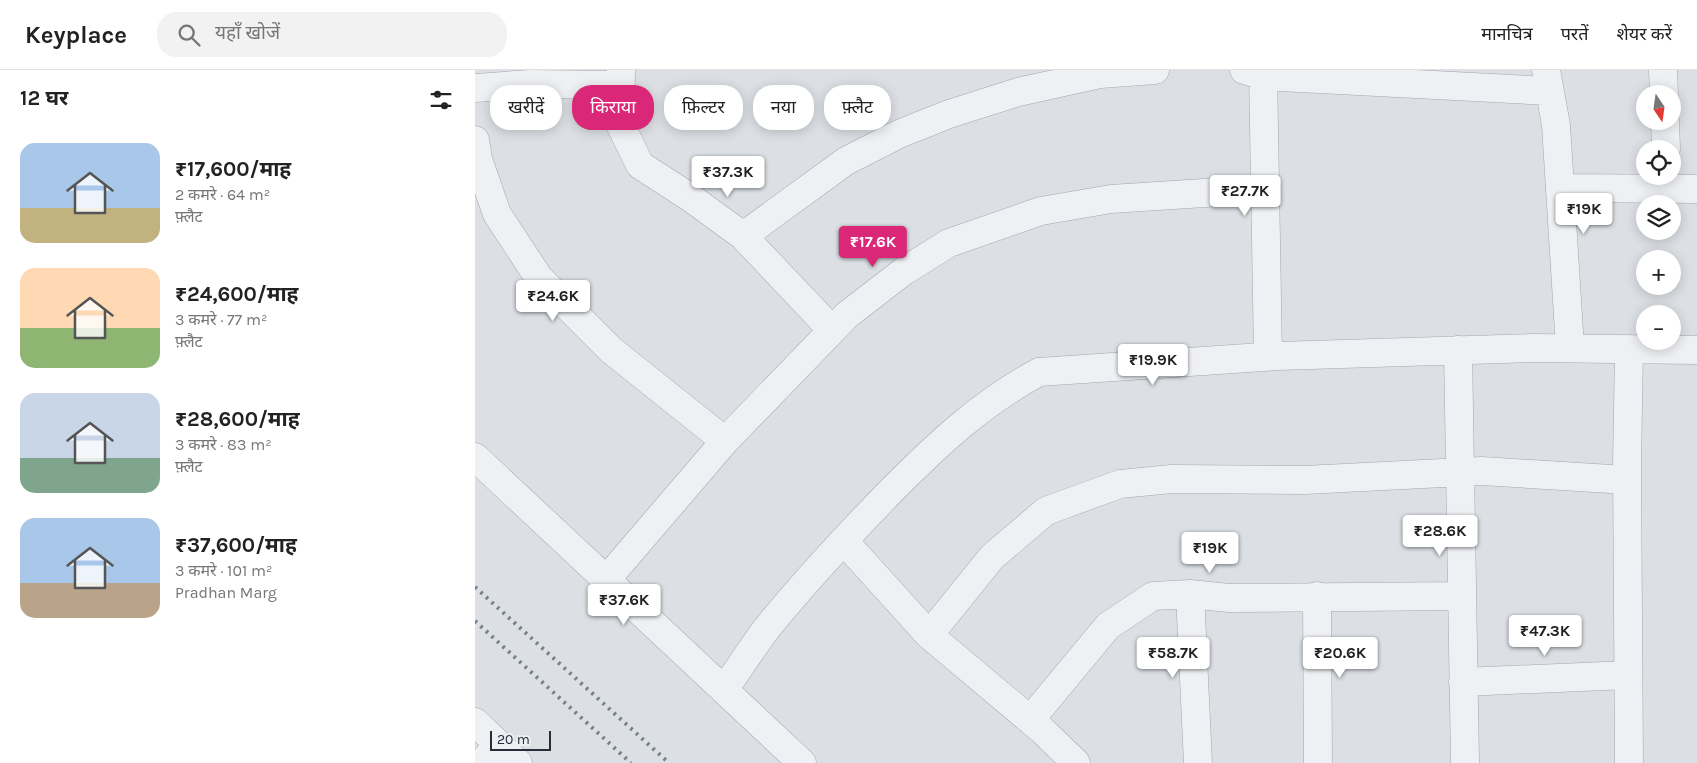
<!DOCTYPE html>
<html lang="hi">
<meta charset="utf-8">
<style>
:root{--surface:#fff;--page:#f2f2f2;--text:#222;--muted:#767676;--line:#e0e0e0;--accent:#db2777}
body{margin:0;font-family:Karla,"Noto Sans Devanagari",sans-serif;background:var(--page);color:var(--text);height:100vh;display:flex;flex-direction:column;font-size:19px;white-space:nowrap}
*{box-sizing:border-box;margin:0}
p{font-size:16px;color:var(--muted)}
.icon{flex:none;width:28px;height:28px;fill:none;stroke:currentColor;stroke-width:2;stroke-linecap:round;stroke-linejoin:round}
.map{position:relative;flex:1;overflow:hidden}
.panel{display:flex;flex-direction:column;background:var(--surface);width:475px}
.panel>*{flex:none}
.top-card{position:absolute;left:15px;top:15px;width:475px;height:45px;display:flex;gap:10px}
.needle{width:32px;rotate:167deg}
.fabs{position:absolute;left:1161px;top:15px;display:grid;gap:10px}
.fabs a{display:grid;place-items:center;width:45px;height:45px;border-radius:50%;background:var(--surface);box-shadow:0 2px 12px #0003;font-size:25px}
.scale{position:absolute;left:15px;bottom:12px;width:61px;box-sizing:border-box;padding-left:5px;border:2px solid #272e3a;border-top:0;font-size:14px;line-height:18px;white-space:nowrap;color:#272e3a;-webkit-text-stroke:4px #ebeff3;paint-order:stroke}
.price{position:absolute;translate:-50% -42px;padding:0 11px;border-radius:5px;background:#fff;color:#222;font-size:16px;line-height:32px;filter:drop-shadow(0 1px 2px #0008)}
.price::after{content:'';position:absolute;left:50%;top:30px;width:15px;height:11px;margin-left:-8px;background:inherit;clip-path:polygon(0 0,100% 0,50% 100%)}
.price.on{background:var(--accent);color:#fff}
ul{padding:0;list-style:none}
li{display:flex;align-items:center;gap:15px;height:125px;padding:0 20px}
li span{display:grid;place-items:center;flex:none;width:140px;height:100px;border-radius:15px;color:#555}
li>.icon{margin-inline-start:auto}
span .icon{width:60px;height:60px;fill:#fffc;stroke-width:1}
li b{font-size:21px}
h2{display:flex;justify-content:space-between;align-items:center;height:60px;padding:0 20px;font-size:21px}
.tag{padding:0 18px;border-radius:20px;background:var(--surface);box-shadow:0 2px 12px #0003;font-size:18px;line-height:45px}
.tag.on{background:var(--accent);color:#fff}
header{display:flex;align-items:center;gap:30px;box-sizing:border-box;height:70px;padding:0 25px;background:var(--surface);border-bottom:1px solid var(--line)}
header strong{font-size:24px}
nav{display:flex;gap:28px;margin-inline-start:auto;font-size:18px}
.search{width:350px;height:45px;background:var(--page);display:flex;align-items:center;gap:12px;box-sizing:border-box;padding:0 18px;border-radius:20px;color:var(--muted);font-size:19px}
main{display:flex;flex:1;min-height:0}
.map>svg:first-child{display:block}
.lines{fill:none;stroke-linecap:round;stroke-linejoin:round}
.minor-casing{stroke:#a2a7ae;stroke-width:29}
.minor{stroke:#eef0f4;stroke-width:28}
.rail{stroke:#77808d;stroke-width:4;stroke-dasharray:2.5 5;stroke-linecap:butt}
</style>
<header>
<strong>Keyplace</strong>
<div class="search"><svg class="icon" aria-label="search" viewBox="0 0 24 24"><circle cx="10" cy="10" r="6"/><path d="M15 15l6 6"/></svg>यहाँ खोजें</div>
<nav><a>मानचित्र</a><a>परतें</a><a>शेयर करें</a></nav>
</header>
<main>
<section class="panel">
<h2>12 घर<svg class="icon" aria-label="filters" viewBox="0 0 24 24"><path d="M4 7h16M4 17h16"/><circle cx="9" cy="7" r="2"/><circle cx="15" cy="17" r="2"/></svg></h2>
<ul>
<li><span style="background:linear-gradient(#a9c7e8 65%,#c2b280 0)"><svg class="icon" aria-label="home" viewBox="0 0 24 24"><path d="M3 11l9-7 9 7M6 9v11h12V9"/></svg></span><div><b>₹17,600/माह</b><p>2 कमरे · 64 m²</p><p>फ़्लैट</p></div></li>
<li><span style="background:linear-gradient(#ffd9b3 60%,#8fb573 0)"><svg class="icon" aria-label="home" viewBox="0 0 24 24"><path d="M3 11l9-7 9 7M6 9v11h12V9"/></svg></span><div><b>₹24,600/माह</b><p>3 कमरे · 77 m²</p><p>फ़्लैट</p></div></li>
<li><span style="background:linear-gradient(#c9d6e8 65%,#7fa58c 0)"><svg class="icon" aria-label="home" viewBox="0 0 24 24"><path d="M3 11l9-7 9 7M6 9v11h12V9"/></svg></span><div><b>₹28,600/माह</b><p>3 कमरे · 83 m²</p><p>फ़्लैट</p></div></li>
<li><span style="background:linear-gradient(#a9c7e8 65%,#b9a48a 0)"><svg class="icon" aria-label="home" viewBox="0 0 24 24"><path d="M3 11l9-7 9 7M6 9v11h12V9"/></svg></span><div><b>₹37,600/माह</b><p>3 कमरे · 101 m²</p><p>Pradhan Marg</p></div></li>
</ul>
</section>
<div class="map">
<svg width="1222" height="693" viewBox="0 0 1222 693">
<rect width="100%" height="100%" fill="#dce0e5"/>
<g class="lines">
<g class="minor-casing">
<path id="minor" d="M146,0L145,54L165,95L216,128L268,166L357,260
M769,0L788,6L1074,21
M788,0L793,286
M1071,0L1081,55L1095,278
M1188,0L1189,24
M0,18L55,14L145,15
M1190,51L1191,79
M0,70L3,89L22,144L64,208L136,280L250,371
M1085,118L1222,119
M268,166L371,91L424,64L474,44L543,22L625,4L680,0
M1154,279L1152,395L1154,693
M983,280L990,693
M0,387L327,693
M369,471L454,565L567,660L601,693
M131,510L250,371L372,245L429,201L474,173L566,141L636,129L791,119
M715,524L723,693
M842,526L843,693
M454,565L517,487L571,441L645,414L697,409L830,410L1007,401L1152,410
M988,612L1153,605
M249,620C263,600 277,578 292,558C331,510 374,464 417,420C464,373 505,334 564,302L803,286L1058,278L1222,280
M555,650L633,556L678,526L715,524L754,528L987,526
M0,652L43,693
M7,693L23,675"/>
</g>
<use href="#minor" class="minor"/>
<path class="rail" d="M0,517L194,693
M0,551L156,693"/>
</g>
</svg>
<div class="fabs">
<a><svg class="needle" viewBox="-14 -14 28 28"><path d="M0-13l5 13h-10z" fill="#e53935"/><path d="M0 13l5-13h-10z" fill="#767676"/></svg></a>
<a><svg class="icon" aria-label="locate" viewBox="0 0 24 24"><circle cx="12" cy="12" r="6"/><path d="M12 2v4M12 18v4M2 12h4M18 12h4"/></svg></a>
<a><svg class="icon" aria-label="layers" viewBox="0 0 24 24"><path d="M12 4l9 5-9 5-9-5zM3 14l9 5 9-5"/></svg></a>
<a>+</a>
<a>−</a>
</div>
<div class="scale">20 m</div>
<b class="price" style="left:253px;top:128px">₹37.3K</b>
<b class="price" style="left:770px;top:147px">₹27.7K</b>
<b class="price" style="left:1109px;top:165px">₹19K</b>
<b class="price on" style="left:398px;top:198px">₹17.6K</b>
<b class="price" style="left:78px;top:252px">₹24.6K</b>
<b class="price" style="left:678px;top:316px">₹19.9K</b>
<b class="price" style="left:965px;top:487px">₹28.6K</b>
<b class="price" style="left:735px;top:504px">₹19K</b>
<b class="price" style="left:149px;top:556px">₹37.6K</b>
<b class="price" style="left:1070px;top:587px">₹47.3K</b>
<b class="price" style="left:698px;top:609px">₹58.7K</b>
<b class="price" style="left:865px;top:609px">₹20.6K</b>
<div class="top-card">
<a class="tag">खरीदें</a>
<a class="tag on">किराया</a>
<a class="tag">फ़िल्टर</a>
<a class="tag">नया</a>
<a class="tag">फ़्लैट</a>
</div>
</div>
</main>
